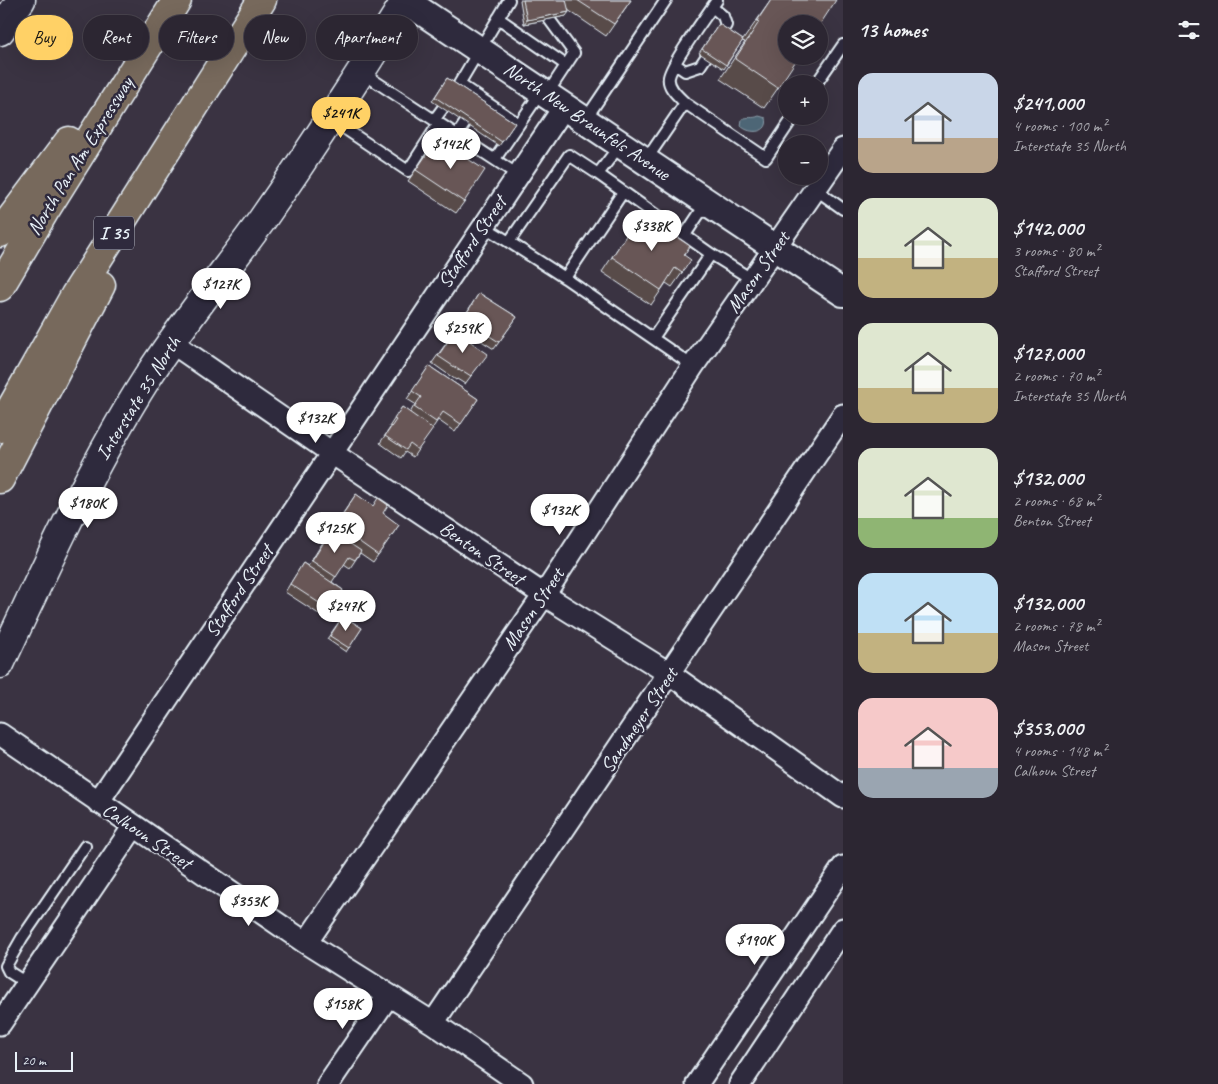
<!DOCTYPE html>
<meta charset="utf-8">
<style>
:root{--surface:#2c2632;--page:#342e3a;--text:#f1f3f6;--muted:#a6a5ac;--line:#48434d;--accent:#ffd166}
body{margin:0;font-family:Caveat,sans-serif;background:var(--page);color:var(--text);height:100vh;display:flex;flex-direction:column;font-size:19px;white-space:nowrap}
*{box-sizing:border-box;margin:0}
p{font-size:16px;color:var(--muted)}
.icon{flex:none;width:28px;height:28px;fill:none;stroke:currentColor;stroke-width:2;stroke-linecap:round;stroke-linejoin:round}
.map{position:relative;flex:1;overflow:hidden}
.panel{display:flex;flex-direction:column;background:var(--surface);width:375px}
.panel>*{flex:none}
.hud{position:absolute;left:15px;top:15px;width:475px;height:45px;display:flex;gap:10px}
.fabs{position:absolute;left:778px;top:15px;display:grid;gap:10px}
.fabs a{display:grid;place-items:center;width:50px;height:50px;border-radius:50%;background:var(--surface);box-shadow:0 5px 20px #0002,0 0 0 1px var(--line);font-size:25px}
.scale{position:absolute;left:15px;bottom:12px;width:58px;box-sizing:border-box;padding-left:5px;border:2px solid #e8f1f8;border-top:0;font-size:14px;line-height:18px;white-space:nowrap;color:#e8f1f8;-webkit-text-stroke:4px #2f2a3d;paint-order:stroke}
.price{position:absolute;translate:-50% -42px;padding:0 11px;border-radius:18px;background:#fff;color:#222;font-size:16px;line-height:32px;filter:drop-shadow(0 1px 2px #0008)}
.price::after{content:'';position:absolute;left:50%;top:30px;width:15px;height:11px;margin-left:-8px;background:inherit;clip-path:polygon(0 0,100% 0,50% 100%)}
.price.selected{background:var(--accent);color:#111}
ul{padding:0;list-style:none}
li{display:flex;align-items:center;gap:15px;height:125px;padding:0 15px}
li span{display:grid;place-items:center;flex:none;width:140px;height:100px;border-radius:15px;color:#555}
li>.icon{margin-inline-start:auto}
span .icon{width:60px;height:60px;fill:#fffc;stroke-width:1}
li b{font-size:21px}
h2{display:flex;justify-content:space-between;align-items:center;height:60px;padding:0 15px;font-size:21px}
.chip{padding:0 18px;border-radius:22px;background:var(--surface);box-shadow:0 5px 20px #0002,0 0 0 1px var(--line);font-size:18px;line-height:45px}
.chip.selected{background:var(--accent);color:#111}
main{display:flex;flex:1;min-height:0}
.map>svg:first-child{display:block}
.water{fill:#4d6676;stroke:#8b9eaa}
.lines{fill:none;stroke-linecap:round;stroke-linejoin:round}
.service-casing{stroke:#e8f1f8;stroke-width:14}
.minor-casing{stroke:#e8f1f8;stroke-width:25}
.tertiary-casing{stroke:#e8f1f8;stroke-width:30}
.secondary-casing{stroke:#e8f1f8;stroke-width:31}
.motorway-casing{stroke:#e8f1f8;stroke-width:31}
.service{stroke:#2f2a3d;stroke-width:10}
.minor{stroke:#2f2a3d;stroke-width:21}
.tertiary{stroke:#2f2a3d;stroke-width:26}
.secondary{stroke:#2f2a3d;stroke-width:28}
.motorway{stroke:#77695c;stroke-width:28}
.wall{fill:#594b4a;stroke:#e8f1f8}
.shaded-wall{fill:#493d3c;stroke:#e8f1f8}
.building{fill:#685756;stroke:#e8f1f8}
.labels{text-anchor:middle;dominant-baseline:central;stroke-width:5;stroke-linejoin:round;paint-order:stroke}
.shield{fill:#2f2a3d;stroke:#b0b5c0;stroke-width:1}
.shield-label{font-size:19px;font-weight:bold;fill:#e8f1f8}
.street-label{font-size:20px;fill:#e8f1f8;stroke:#2f2a3d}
</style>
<main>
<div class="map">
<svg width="843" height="1084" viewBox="0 0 843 1084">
<rect width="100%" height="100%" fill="#3a3342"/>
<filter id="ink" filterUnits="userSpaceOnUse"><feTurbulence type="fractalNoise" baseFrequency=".02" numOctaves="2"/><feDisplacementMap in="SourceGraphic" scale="10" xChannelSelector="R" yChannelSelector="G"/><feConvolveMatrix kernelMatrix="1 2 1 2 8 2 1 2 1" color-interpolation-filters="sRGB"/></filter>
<g filter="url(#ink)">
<path class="water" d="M759,116L766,118C770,133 750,135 741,126L742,119C748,116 753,119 759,116Z"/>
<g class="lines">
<g class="service-casing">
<path id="service" d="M509,0L459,84L519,124
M712,7L723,16L726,25L722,32
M498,18L566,65
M675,64L685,71L700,66L706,57
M361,72L518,175
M816,84L843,45
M547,94L574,53L549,19
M685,103C678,96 667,87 669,77C672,62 707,15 717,0
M332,120L408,171L439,123
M434,120L443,108
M585,120L666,0
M457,135L465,123
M620,145L598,174L711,254L753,280
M495,159L541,92
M646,160L685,103L766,158L794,116
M815,189L843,209
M483,226L509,242L569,155L598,174
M685,235L707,202
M509,242L565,278L623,192
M565,278L693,366
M653,338L711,254
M28,984L9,972L6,966L22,938L85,846"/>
</g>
<g class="minor-casing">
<path id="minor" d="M171,342L332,453L544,595L670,674L843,797
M0,734L306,943L433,1023L522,1084
M98,802C253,570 408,338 564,107
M306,943L544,595L693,366L843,149
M433,1023L843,415
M0,1024L134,826
M328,1084L388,996
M697,1084L843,867
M740,1084L843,929"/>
</g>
<g class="tertiary-casing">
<path id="tertiary" d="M406,1L843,293"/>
</g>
<g class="secondary-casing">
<path id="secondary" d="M0,31L21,0
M0,664C46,567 89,469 147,378C182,323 224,273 262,220C312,148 360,74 406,0"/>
</g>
<g class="motorway-casing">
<path id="motorway" d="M0,233L69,141
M0,287L46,209L177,0
M0,428L75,295L262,0
M0,479L101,285"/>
</g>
<use href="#service" class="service"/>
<use href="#minor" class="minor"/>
<use href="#tertiary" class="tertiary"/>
<use href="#secondary" class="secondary"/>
<use href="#motorway" class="motorway"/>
</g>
<path class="wall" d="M520,0H631L606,36L568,10L566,16L524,24Z
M771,0L778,88L764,108L720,79L745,42L742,41L724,69L699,53L719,24L743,40Z
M447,78L515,123L499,146L432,101Z
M437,139L464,202L456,213L408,181Z
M641,213L682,273L672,287L666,283L651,305L602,272Z
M479,293L517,317L494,349L458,326Z
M455,331L482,361L465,384L457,379L456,380L432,363Z
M429,366L478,399L455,432L438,420L413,457L405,452L401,458L380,443L390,428L389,427L402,407L410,413L415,404L407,399Z
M356,494L399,525L373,562L360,553L350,568L344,564L332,582L343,590L325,618L285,592L303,563L308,566L325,539L350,544L354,538L335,525Z
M343,616L362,628L346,652L327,639Z"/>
<path class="shaded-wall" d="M569,12L566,16L524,24L527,20Z"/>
<path class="building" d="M523,0H566L569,12L527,20Z
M577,0H631L614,24Z
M771,0H836L819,26V24H786V56H799L778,88L735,59L759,22L757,21Z
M719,24L743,40L726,65L702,49Z
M447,78L515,123L502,142L435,97Z
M437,139L485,170L464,202L416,170Z
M641,213L690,246L684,255L691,260L682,273L675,268L661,290L612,257Z
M479,293L517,317L499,342L463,319Z
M455,331L488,354L471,376L463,371L462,372L438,356Z
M429,366L478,399L461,424L443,412L436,422L414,407L421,397L412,391Z
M402,407L433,429L418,450L410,444L406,450L385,436L396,420L394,419Z
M356,494L373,506L378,498L388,505L383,513L399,525L378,555L354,538L360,530L341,517Z
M331,531L361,551L355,560L349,557L336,577L312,561Z
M303,563L343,590L330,610L290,584Z
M343,616L362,628L349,648L330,636Z"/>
</g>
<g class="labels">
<rect class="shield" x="94" y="216.5" width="40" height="33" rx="4"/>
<g class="shield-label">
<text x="114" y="233">I 35</text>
</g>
<g class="street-label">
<text transform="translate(587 121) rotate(34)">North New Braunfels Avenue</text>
<text transform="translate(80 156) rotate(-58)">North Pan Am Expressway</text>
<text transform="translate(472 242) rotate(-56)">Stafford Street</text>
<text transform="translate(758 272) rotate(-55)">Mason Street</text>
<text transform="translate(138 398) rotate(-58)">Interstate 35 North</text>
<text transform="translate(482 553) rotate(34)">Benton Street</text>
<text transform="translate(239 591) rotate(-56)">Stafford Street</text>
<text transform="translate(533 609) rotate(-56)">Mason Street</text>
<text transform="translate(639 720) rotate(-56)">Sandmeyer Street</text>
<text transform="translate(147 836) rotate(34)">Calhoun Street</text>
</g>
</g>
</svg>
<div class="fabs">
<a><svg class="icon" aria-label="layers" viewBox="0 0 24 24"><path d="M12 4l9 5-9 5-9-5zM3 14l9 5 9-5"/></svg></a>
<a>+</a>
<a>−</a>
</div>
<div class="scale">20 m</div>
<b class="price selected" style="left:341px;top:139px">$241K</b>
<b class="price" style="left:451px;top:170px">$142K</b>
<b class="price" style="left:652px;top:252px">$338K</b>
<b class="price" style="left:221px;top:310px">$127K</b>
<b class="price" style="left:463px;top:354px">$259K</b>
<b class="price" style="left:316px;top:444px">$132K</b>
<b class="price" style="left:88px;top:529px">$180K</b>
<b class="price" style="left:560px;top:536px">$132K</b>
<b class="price" style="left:335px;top:554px">$125K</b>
<b class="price" style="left:346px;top:632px">$247K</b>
<b class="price" style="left:249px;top:927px">$353K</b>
<b class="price" style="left:755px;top:966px">$190K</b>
<b class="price" style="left:343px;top:1030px">$158K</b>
<div class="hud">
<a class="chip selected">Buy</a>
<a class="chip">Rent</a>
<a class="chip">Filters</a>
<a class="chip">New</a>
<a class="chip">Apartment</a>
</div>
</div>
<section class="panel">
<h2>13 homes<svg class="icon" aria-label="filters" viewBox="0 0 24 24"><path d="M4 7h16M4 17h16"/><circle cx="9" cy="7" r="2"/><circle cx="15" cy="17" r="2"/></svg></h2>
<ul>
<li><span style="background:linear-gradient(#c9d6e8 65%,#b9a48a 0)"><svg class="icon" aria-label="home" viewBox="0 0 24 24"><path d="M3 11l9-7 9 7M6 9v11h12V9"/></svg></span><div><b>$241,000</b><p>4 rooms · 100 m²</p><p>Interstate 35 North</p></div></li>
<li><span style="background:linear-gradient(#dfe7d0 60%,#c2b280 0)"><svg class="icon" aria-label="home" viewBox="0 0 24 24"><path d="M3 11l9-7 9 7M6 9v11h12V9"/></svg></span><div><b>$142,000</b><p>3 rooms · 80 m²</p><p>Stafford Street</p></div></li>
<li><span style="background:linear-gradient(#dfe7d0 65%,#c2b280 0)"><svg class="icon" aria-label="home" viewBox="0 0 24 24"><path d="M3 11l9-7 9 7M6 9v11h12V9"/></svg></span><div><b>$127,000</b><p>2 rooms · 70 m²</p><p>Interstate 35 North</p></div></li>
<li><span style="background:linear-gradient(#dfe7d0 70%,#8fb573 0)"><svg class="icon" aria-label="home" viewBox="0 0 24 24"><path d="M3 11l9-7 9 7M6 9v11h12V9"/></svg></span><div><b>$132,000</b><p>2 rooms · 68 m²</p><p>Benton Street</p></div></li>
<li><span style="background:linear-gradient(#bfe0f5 60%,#c2b280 0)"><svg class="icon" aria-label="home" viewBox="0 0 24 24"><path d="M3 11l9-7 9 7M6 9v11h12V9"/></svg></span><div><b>$132,000</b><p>2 rooms · 78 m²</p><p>Mason Street</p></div></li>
<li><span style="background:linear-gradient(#f6c9c9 70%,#9aa5b1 0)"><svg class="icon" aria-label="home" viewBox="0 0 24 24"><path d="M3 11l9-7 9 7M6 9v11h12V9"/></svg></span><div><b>$353,000</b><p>4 rooms · 148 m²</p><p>Calhoun Street</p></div></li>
</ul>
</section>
</main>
